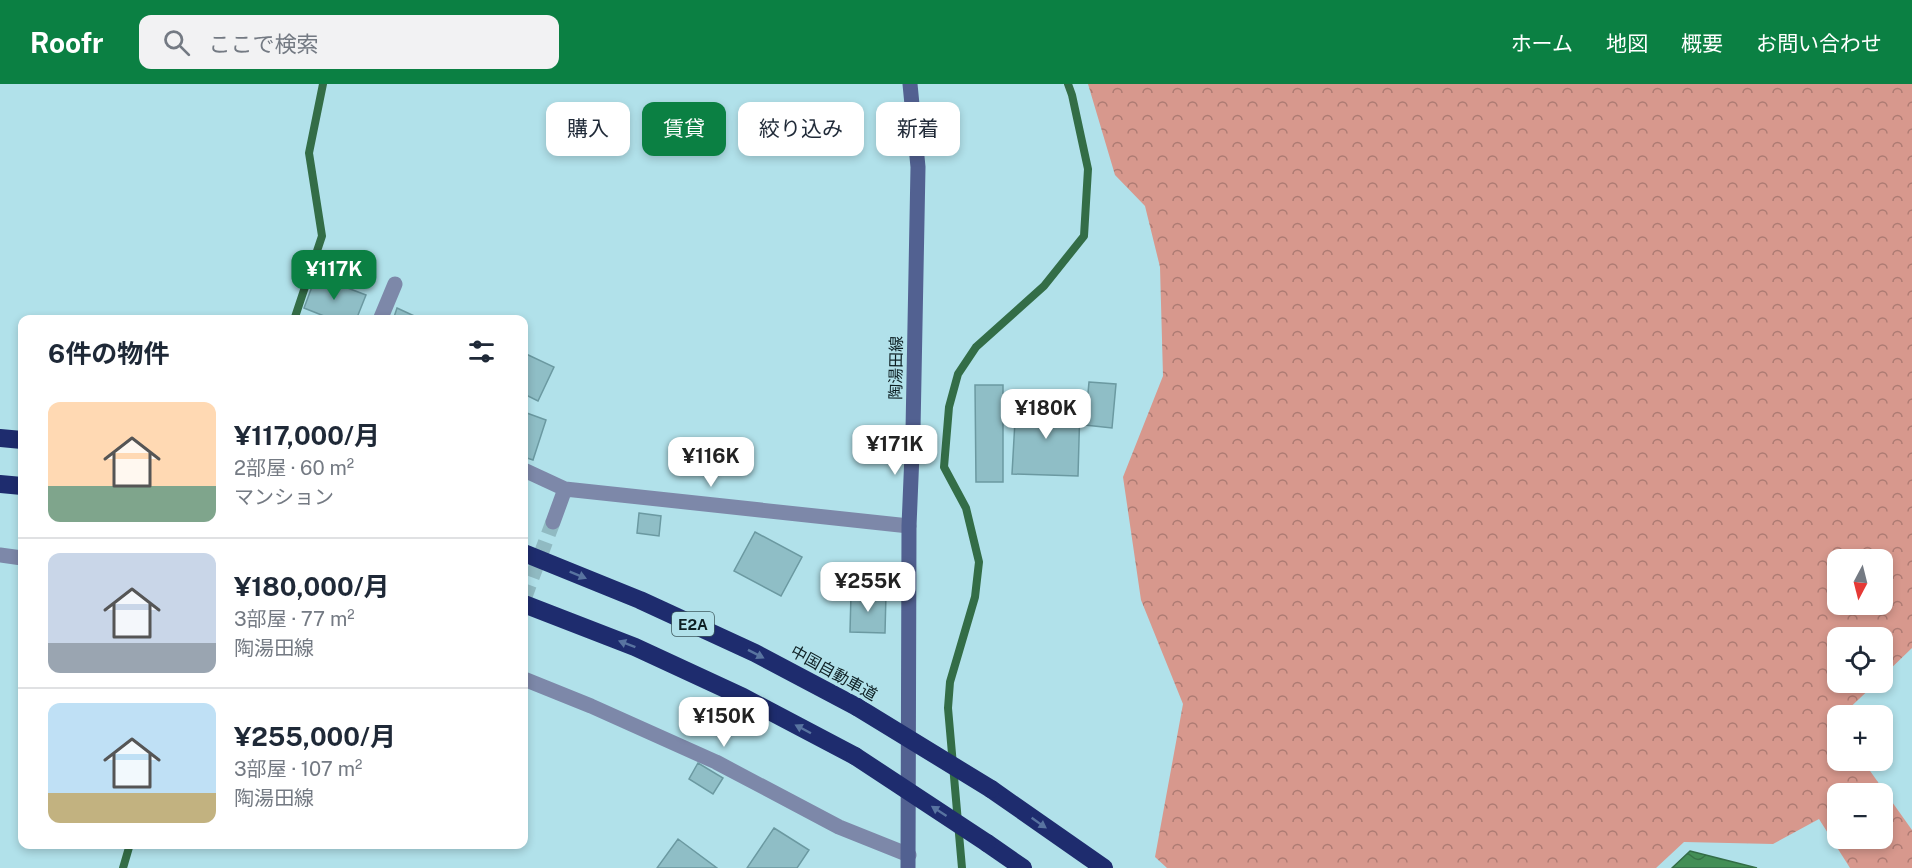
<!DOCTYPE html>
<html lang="ja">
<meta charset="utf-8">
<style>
:root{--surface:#fff;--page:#f2f2f3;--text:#1f2937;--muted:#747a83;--line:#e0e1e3;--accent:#0b8043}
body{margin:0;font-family:"Public Sans","Noto Sans JP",sans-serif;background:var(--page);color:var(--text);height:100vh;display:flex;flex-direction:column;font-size:22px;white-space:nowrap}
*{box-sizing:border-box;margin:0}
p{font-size:20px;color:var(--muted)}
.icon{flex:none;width:33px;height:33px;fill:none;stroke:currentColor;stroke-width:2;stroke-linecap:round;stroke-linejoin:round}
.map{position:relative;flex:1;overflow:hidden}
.details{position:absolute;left:18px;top:231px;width:510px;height:534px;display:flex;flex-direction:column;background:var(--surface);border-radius:12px;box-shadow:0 3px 9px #0003}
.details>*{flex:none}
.guide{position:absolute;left:546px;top:18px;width:570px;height:54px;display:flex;gap:12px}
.needle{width:39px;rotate:187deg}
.fabs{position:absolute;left:1827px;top:465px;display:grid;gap:12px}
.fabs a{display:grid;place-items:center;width:66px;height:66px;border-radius:12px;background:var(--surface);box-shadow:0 3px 9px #0003;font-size:30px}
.price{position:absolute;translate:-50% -51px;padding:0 14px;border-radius:12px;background:#fff;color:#222;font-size:20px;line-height:39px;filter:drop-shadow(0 2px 3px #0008)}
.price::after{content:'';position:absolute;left:50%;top:36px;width:18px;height:14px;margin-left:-9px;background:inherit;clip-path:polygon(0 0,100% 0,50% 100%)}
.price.active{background:var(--accent);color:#fff}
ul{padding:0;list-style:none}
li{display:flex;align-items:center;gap:18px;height:150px;padding:0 30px}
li+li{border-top:2px solid var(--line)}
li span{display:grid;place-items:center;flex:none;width:168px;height:120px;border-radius:12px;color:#555}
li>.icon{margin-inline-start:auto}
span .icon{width:72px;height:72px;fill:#fffc;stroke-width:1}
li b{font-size:26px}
h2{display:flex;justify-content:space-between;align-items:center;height:72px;padding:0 30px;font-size:26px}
.pill{padding:0 21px;border-radius:12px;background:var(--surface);box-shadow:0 3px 9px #0003;font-size:21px;line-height:54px}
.pill.active{background:var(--accent);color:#fff}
header{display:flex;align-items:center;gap:36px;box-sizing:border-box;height:84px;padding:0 30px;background:var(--accent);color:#fff}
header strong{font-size:28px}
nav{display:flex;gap:33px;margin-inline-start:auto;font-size:21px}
.search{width:420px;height:54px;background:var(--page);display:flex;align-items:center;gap:15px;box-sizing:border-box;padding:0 21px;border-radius:12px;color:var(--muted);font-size:22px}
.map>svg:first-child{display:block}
.forest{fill:url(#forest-crowns);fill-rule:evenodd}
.water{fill:url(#water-waves);stroke:#336d47;stroke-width:1.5}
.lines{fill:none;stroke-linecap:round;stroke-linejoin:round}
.stream{stroke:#336d47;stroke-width:8}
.building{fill:#8fbec6;stroke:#6b99a1;stroke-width:1.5}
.street-tunnel{stroke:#90bac2;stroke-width:15;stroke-dasharray:15 8;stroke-linecap:butt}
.street{stroke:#7d88a9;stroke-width:15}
.secondary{stroke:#526191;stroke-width:15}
.highway{stroke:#1e2c6e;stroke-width:18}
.highway-bridge{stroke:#1e2c6e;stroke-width:18}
.oneway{fill:#5974a0}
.labels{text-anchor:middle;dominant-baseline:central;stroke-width:6;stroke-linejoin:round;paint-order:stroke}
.shield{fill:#b1e1ea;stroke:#3e595f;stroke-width:1.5}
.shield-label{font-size:15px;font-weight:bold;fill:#0d1f23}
.street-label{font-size:16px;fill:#0d1f23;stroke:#b1e1ea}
</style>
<header>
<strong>Roofr</strong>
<div class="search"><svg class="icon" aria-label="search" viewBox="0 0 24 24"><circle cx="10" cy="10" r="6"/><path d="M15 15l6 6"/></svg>ここで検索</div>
<nav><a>ホーム</a><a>地図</a><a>概要</a><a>お問い合わせ</a></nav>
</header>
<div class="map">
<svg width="1912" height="784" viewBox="0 0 1912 784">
<defs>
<pattern id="forest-crowns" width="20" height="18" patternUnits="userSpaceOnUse" patternTransform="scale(1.5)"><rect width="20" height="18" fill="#d7988d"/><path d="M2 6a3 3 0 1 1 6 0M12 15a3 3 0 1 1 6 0" fill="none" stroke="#ad7b73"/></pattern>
<pattern id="water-waves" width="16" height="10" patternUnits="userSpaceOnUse" patternTransform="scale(1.5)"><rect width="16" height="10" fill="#438f56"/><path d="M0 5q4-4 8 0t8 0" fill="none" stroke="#367447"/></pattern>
</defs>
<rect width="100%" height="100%" fill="#b1e1ea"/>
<path class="forest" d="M1088,0H1912V564L1883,592L1882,554H1838V598L1876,599L1842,631L1838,632L1837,636L1838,676L1863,677L1912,746V784H1850L1819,735L1773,760L1684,758L1656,784H1167L1155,773L1183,620L1141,516L1123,393L1163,292L1160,183L1145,122L1115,91ZM1838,476H1882V520H1838ZM1838,710H1882V754H1838Z"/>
<path class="water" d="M1690,767L1757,784H1672Z"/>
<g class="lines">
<path class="stream" d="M294,236L322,152L309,69L323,0
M123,784L130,760
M962,784L948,624L950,598L975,513L979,478L966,424L944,383L949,323L958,290L976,263L1044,202L1084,152L1088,85L1072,11L1068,0"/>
</g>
<path class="building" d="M316,192L366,211L356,236H334L304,224Z
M397,224L423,236H393Z
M524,269L554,283L538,317L524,310Z
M1089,298L1116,300L1112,344L1085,341Z
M975,301H1003V398H976Z
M1016,319L1080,321L1078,392L1012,390Z
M524,328L546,336L533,376L524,373Z
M639,429L661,432L659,452L637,449Z
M755,448L802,473L781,512L734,487Z
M851,510H886L885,549L850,548Z
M698,679L723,694L713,710L689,695Z
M774,744L809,766L797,784H747Z
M678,755L717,784H657Z"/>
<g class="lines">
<path class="street-tunnel" d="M524,515L553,438"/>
<path class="street" d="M380,236L395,200
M524,386L565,405
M553,438L565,405L909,442
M0,471L22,474
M524,595L591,622L716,678L839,743L909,771"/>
<path class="secondary" d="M908,784L909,442L913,346L918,83L910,0"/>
<path class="highway" d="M0,354L22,356
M0,400L22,402
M524,469L640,516L755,569L857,623
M524,520L635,563L743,613L855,672
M991,705L1104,784
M987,759L1023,784"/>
<path class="highway-bridge" d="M857,623L991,705
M855,672L987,759"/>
</g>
<defs><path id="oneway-solid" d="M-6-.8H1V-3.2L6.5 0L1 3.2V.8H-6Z" transform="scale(1.5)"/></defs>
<g class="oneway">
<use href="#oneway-solid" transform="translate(578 491) rotate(22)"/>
<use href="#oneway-solid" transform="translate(627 560) rotate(-159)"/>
<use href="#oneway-solid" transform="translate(756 570) rotate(27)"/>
<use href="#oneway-solid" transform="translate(803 645) rotate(-152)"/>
<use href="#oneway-solid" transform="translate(939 727) rotate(-147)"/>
<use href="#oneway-solid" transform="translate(1039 739) rotate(35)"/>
</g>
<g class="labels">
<rect class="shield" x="672" y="528" width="42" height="24" rx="4.5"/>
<g class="shield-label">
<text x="693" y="540">E2A</text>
</g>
<g class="street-label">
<text transform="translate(896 284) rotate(-89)">陶湯田線</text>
<text transform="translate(834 589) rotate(29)">中国自動車道</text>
</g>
</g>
</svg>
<div class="fabs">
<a><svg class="needle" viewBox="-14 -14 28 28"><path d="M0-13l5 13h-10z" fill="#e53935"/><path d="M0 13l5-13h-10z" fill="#747a83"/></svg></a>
<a><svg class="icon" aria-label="locate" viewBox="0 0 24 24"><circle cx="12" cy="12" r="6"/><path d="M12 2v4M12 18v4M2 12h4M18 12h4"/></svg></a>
<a>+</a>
<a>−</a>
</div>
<b class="price active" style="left:334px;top:217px">¥117K</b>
<b class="price" style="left:1046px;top:356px">¥180K</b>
<b class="price" style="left:895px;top:392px">¥171K</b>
<b class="price" style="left:711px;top:404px">¥116K</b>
<b class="price" style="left:868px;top:529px">¥255K</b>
<b class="price" style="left:724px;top:664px">¥150K</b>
<div class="guide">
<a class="pill">購入</a>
<a class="pill active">賃貸</a>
<a class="pill">絞り込み</a>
<a class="pill">新着</a>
</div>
<section class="details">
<h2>6件の物件<svg class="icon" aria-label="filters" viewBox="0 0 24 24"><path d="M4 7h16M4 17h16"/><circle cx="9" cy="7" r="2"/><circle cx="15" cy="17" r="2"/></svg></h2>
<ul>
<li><span style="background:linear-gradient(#ffd9b3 70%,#7fa58c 0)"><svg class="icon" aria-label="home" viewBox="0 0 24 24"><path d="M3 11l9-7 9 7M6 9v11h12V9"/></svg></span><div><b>¥117,000/月</b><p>2部屋 · 60 m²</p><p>マンション</p></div></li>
<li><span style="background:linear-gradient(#c9d6e8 75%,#9aa5b1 0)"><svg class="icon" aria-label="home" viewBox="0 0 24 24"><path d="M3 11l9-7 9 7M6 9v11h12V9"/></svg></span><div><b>¥180,000/月</b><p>3部屋 · 77 m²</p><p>陶湯田線</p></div></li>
<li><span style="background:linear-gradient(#bfe0f5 75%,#c2b280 0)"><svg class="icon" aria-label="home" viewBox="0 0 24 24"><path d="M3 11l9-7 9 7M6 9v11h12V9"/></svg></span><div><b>¥255,000/月</b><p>3部屋 · 107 m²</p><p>陶湯田線</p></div></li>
</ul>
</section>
</div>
